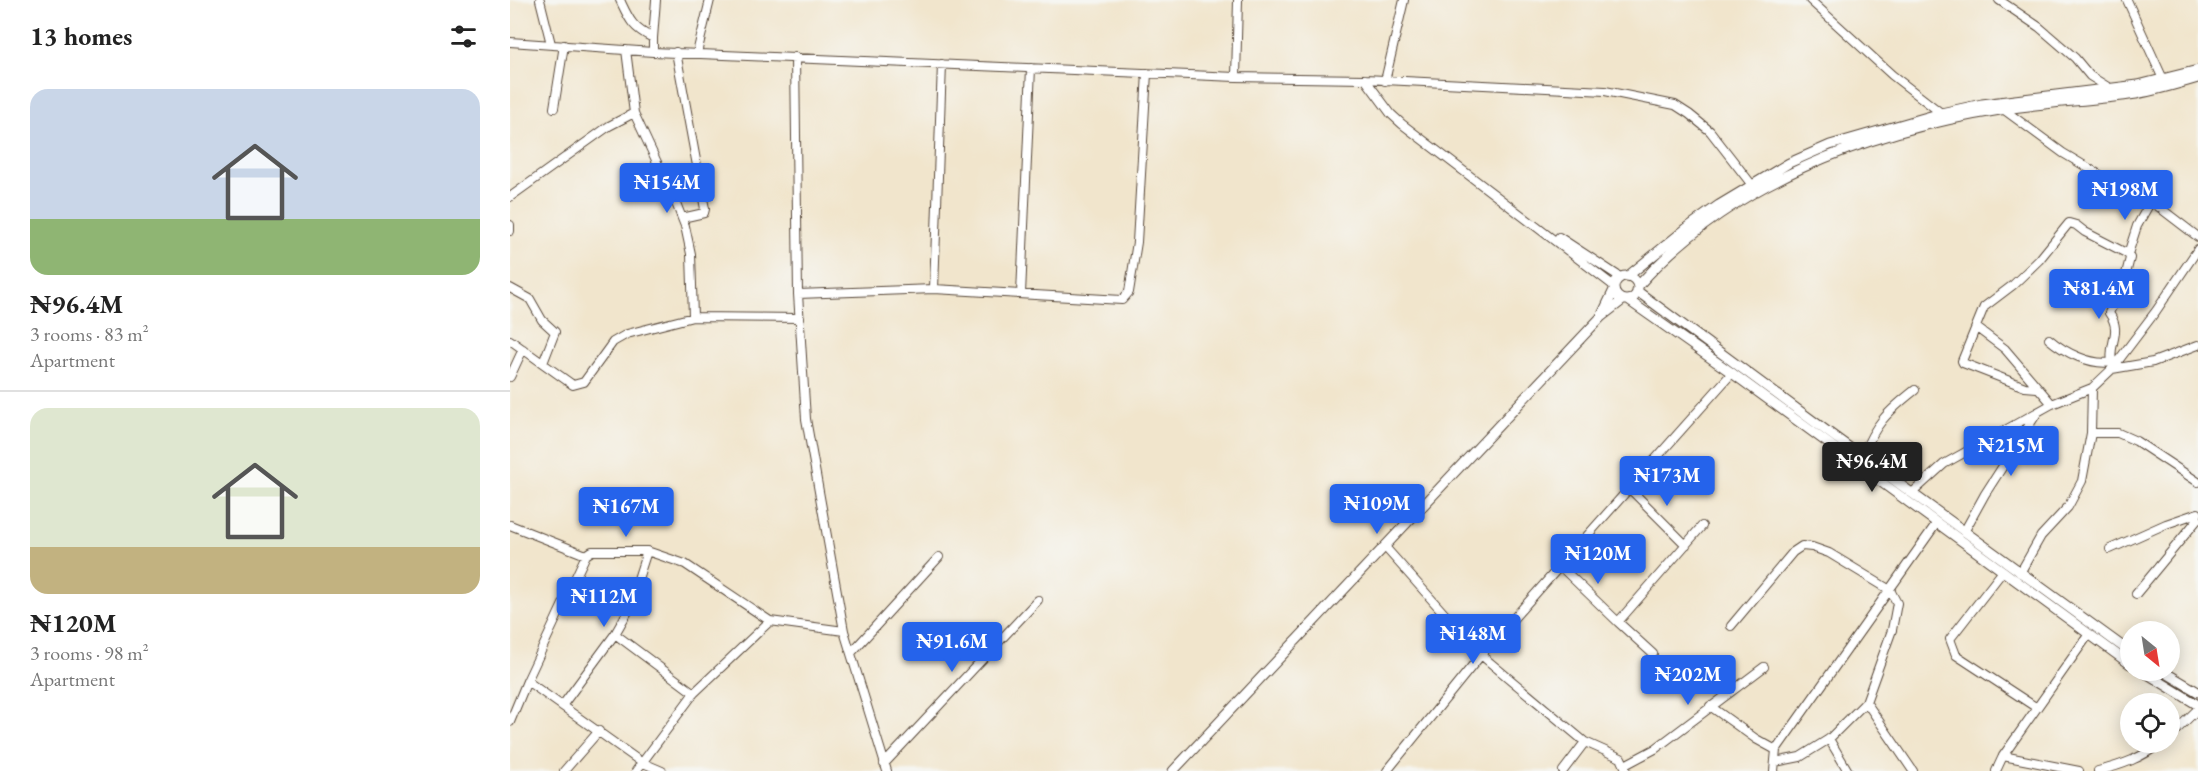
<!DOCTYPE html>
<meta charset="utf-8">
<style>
:root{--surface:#fff;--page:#f6f6f6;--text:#222;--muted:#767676;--line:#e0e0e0;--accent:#2563eb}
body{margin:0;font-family:"EB Garamond",serif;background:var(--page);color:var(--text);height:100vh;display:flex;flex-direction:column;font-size:22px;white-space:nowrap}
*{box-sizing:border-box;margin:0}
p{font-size:20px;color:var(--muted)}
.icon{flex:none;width:33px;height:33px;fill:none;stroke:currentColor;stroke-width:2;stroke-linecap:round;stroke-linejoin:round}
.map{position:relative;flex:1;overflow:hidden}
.side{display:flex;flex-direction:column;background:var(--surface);width:510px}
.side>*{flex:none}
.needle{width:39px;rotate:150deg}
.controls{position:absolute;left:1610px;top:621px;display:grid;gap:12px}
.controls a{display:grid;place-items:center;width:60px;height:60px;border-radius:50%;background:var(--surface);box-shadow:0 3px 15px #0003;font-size:30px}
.price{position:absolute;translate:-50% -51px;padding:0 14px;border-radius:6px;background:var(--accent);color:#fff;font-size:20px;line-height:39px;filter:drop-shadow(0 2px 3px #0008)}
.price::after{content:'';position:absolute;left:50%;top:36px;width:18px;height:14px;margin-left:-9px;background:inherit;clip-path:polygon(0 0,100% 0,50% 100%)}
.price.on{background:#222;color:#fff}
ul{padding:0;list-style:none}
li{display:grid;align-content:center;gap:12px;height:318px;padding:0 30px}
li+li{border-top:2px solid var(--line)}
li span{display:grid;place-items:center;height:186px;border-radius:18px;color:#555}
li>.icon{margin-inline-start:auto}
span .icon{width:108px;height:108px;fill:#fffc;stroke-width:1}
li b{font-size:26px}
h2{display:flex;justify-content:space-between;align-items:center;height:72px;padding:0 30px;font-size:26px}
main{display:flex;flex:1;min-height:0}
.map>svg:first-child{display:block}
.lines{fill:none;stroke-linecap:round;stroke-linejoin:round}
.minor-casing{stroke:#564638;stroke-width:10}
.tertiary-casing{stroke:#564638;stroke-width:11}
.minor{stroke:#fff;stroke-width:8}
.tertiary{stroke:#fff;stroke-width:9}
</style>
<main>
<section class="side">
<h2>13 homes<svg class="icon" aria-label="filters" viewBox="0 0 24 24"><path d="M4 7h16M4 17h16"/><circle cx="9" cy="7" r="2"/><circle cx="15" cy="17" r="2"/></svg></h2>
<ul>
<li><span style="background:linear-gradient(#c9d6e8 70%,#8fb573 0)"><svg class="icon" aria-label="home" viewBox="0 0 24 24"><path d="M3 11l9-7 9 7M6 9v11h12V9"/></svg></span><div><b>₦96.4M</b><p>3 rooms · 83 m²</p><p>Apartment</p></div></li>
<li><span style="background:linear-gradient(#dfe7d0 75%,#c2b280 0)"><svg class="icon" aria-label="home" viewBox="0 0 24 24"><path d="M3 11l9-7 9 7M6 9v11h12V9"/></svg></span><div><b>₦120M</b><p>3 rooms · 98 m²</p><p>Apartment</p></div></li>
</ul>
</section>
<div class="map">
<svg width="1688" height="771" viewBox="0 0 1688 771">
<rect width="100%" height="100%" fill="#f6f6f2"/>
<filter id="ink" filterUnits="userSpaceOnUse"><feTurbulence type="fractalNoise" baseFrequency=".0167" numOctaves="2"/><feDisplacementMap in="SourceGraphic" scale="12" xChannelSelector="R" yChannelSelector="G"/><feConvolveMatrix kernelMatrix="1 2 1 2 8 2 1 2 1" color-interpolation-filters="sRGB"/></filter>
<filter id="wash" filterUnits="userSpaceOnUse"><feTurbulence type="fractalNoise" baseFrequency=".008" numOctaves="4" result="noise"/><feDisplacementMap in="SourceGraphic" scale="24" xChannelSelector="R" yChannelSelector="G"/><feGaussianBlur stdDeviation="1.35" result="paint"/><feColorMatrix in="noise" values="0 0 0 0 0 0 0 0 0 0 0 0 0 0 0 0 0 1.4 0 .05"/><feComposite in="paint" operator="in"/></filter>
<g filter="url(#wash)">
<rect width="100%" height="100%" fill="#f1e5cc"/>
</g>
<g filter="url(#ink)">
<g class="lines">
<g class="minor-casing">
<path id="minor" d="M30,0L41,44
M110,0C119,19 122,28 143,38V52
M1300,0L1382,75L1431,113
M1489,0L1529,27L1565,58L1580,76L1601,89
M1617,0L1653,79
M143,38L146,0
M0,42L143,52L726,77L855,79L1095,91L1165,105L1179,114L1200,131L1242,185
M116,50L124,113L166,203L175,226L181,254L183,317
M166,52L195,209L194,213L172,218
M187,53L200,0
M285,57L288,294L296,419L334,631L377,771
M726,77L728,0
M855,79L881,114L892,124L1104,286
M875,81L894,0
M44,108L54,45
M1493,109L1553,153L1612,188L1641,201L1688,237
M0,197L99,126L124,113
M0,225V231
M1049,237L1110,277
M0,288L20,299L32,320L45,332L33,363
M424,289L432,64
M288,294L424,289L612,300L619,292L627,242L637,73
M511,294L521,68
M1467,328L1495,349L1542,404
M1539,339C1554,352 1581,366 1602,362
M0,340L63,385L74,382L103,342L117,334L183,317L290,318
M1607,363L1602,362C1598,342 1613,333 1599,313L1614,282L1620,258L1618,254L1627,226L1641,201
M1605,365L1646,311L1688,249
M0,377L13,349
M1527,388L1515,387L1453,363L1452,361L1474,307L1503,285L1529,260L1559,223L1566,225L1575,232L1618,254
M1581,433H1608L1626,441L1688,482
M1352,457C1365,424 1377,412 1405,390
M1119,488L1176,545
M1402,493L1434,464L1542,404L1582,388L1602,369L1643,362L1688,345
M0,525L76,555
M1454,532L1475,494L1527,413
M875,547L971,655L1075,742L1053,771
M1600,549L1656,524L1688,513
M1050,566L1108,622
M1493,571L1440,639L1446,655L1527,708
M1510,573L1531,536L1558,507L1572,481L1581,433L1582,388
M1626,594L1688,519
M1221,626L1283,552L1292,546L1302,547L1319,553L1380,590L1387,603L1382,630L1356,702L1319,739L1290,757L1265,762
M105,634L184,693
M341,653L429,557
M1143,654L1108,622L1192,526
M17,681L131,762L152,771
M1356,702L1403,771
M52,706L105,634L117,613L137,551
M1200,706L1246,739L1266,750
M0,722L17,681L76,555L82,551H137L175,564L260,621L334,631
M1659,737L1688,709
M1319,739L1338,771
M1075,742L1111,758L1117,771
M1493,756L1579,634
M374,764L528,600
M1115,765L1145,749L1254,667
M54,771L89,731
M126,771L184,693L260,621
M877,771L971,655L1222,373
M1264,771L1266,750L1426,524
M1486,771L1493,756L1569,771
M1588,771C1612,765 1632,758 1652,742"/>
</g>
<g class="tertiary-casing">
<path id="tertiary" d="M1104 288a12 12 0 1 1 24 0a12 12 0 1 1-24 0Z
M1118,276L1177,228L1209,205L1279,163L1320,145L1431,113L1472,104L1628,85L1688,70
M1128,286C1219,183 1357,131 1490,110C1535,102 1581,101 1626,94C1647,90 1668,84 1688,78
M1127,291L1318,432L1620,652
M1118,300L1222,373L1620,664
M1092,315L1104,290
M1631,670L1688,705
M1651,670L1688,692
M663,771L1091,317L1113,300"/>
</g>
<use href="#minor" class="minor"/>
<use href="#tertiary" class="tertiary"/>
</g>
</g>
</svg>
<div class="controls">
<a><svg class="needle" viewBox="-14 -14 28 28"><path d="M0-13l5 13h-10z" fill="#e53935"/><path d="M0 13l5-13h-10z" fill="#767676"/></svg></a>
<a><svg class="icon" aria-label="locate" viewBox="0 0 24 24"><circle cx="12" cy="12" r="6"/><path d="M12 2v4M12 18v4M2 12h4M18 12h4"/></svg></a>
</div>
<b class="price" style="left:157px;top:214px">₦154M</b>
<b class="price" style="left:1615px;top:221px">₦198M</b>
<b class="price" style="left:1589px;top:320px">₦81.4M</b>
<b class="price" style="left:1501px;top:477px">₦215M</b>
<b class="price on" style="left:1362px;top:493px">₦96.4M</b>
<b class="price" style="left:1157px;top:507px">₦173M</b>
<b class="price" style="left:867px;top:535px">₦109M</b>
<b class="price" style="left:116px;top:538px">₦167M</b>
<b class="price" style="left:1088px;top:585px">₦120M</b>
<b class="price" style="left:94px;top:628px">₦112M</b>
<b class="price" style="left:963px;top:665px">₦148M</b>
<b class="price" style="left:442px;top:673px">₦91.6M</b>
<b class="price" style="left:1178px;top:706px">₦202M</b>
</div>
</main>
